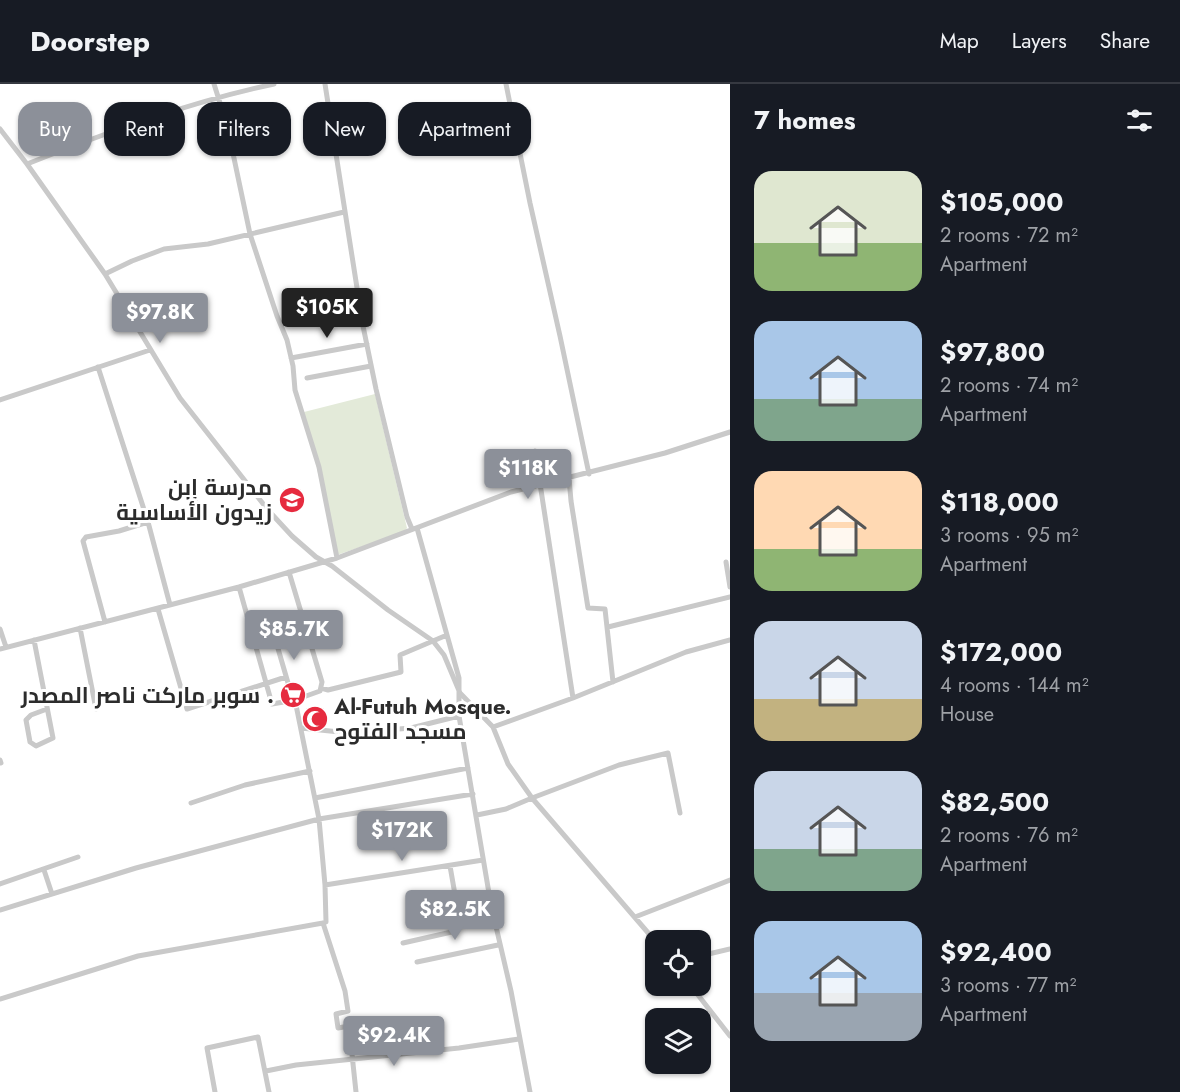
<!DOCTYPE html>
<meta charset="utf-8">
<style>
:root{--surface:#171b24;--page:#20242c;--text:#f1f3f6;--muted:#9ea1a6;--line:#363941;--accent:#8c9099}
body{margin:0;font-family:Jost,Cairo,sans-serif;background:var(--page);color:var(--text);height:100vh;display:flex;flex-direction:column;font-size:22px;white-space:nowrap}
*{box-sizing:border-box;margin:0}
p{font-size:20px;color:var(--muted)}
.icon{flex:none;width:33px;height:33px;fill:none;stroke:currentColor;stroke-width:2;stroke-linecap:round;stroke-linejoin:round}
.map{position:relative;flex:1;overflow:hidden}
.details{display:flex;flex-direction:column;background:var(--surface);width:450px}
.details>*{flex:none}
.guide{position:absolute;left:18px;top:18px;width:570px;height:54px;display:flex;gap:12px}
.fabs{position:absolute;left:645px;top:846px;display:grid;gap:12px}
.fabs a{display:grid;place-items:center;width:66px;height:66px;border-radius:12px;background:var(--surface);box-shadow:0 2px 4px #0004;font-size:30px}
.price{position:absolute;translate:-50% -51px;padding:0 14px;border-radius:6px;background:var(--accent);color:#fff;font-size:20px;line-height:39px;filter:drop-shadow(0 2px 3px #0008)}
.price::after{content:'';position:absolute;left:50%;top:36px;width:18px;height:14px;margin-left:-9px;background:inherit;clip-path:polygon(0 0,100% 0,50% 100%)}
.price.active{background:#222;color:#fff}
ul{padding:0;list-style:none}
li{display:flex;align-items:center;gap:18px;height:150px;padding:0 24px}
li span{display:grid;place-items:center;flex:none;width:168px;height:120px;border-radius:18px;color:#555}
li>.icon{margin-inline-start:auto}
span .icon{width:72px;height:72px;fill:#fffc;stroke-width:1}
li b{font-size:26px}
h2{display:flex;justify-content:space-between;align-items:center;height:72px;padding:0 24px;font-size:26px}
.pill{padding:0 21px;border-radius:18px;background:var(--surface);box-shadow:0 2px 4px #0004;font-size:21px;line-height:54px}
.pill.active{background:var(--accent);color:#fff}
header{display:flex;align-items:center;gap:36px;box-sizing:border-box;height:84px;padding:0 30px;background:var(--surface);border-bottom:2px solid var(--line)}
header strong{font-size:28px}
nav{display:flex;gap:33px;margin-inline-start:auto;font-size:21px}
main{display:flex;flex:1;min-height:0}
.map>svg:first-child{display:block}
.green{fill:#e3ead9}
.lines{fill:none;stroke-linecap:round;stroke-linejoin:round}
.minor{stroke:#c9c9c9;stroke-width:5}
.labels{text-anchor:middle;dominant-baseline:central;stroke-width:6;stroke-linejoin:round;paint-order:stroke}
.poi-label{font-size:22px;font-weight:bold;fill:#2c2c2c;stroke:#fff;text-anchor:end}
</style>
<header>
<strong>Doorstep</strong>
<nav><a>Map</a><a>Layers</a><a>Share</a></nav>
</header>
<main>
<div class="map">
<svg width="730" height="1008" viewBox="0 0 730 1008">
<rect width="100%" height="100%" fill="#fff"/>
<path class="green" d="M375,310L407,444L404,448L337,471L304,328Z"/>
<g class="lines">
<path class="minor" d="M214,0L227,41L250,150L277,232L287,256L293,282L295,306L319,383L337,474
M325,0L363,242L376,305L407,433L412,445
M506,0L530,119L560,252L589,390
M0,45L27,80L105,190L180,314L268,426L292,452L316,473L332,482L388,526L433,557L444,571L460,609L493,643L508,680L532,714L656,858
M27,80C108,48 190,18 274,0
M105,190L132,177L164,165L208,160L344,128
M291,274L367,260
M98,283L148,438L170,521
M307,294L371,282
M0,316L150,266
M535,367L573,614
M569,394L571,417L588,524L605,525L613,598
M417,444L459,594V632L491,821L511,907L530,1008
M726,478L730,503
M239,503L272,620L295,616L320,607L322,598L289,488
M158,525L187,625L286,593
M105,538L83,457L86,453L119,447L148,438
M608,543L730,513
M80,544L96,625
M272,544L293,616
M0,545L6,563
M34,556L53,654L36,662L30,658L26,636L31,631L47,625
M0,565L239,503L337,474L511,408L665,369L730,348
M321,604L328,606L401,588L400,571L447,551
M295,616L319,735L325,801L326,838L323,839
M493,643L573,614L686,568L730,556
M301,644L349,649L411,644L459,632
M0,676L1,679
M315,714L468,684
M191,719L245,701L310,687
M477,731L506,725L532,714L619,681L668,669L680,729
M44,786L52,810
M0,800L78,773
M325,801L483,776
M0,826L136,784L319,735L473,710
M635,833L730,796
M323,839L345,907L348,927L336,930L338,944L349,942L356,1008
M403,859L456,847L457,822L450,782
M700,872L730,865
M417,878L498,861
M691,902L730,952
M0,915L138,872L323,839
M266,987L296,981L459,964L519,955
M215,1008L207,964L258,953L269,1008"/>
</g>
<defs>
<g id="school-disc" transform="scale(1.35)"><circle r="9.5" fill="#e62b3f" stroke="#fff"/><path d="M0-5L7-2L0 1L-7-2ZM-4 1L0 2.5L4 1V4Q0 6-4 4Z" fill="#fff"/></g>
<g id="supermarket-disc" transform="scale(1.35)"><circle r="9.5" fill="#e62b3f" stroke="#fff"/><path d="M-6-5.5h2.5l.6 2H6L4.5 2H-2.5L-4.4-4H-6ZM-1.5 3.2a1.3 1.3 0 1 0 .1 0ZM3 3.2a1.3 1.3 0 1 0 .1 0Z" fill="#fff"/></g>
<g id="mosque-disc" transform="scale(1.35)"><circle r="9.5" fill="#e62b3f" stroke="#fff"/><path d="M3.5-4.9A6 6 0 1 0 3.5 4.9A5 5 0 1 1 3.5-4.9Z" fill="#fff"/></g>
</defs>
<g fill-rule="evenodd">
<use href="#school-disc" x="292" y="416"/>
<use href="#supermarket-disc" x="293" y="611"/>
<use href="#mosque-disc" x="315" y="635"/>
</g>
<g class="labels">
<g class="poi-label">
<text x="272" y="403">مدرسة إبن<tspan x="272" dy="25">زيدون الأساسية</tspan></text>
<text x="274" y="611">سوبر ماركت ناصر المصدر .</text>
<text x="334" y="622" text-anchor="start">Al-Futuh Mosque.<tspan x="334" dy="25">مسجد الفتوح</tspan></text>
</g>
</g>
</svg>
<div class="fabs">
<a><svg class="icon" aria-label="locate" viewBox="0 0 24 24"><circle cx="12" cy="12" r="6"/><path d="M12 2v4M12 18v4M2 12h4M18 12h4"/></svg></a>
<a><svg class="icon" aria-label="layers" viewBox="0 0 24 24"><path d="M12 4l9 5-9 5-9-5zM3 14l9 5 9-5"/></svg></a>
</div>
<b class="price active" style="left:327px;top:255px">$105K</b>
<b class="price" style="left:160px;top:260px">$97.8K</b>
<b class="price" style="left:528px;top:416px">$118K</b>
<b class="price" style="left:294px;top:577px">$85.7K</b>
<b class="price" style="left:402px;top:778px">$172K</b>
<b class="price" style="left:455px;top:857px">$82.5K</b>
<b class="price" style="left:394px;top:983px">$92.4K</b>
<div class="guide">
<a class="pill active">Buy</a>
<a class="pill">Rent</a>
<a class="pill">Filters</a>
<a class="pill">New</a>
<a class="pill">Apartment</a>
</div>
</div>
<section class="details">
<h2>7 homes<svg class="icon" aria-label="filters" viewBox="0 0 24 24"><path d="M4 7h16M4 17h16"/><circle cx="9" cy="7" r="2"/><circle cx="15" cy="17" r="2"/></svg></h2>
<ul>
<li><span style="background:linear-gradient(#dfe7d0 60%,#8fb573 0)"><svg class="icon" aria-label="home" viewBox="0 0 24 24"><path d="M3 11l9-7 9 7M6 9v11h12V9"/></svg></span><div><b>$105,000</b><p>2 rooms · 72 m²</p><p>Apartment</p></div></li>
<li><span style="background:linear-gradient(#a9c7e8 65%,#7fa58c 0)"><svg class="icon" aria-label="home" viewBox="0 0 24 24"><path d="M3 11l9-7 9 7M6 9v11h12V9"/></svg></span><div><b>$97,800</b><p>2 rooms · 74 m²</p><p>Apartment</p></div></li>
<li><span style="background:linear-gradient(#ffd9b3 65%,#8fb573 0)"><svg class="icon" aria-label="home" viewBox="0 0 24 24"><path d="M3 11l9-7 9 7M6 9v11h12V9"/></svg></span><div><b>$118,000</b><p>3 rooms · 95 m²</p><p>Apartment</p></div></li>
<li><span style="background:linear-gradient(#c9d6e8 65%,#c2b280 0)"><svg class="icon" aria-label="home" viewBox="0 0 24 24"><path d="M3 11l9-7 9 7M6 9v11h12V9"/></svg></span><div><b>$172,000</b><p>4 rooms · 144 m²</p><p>House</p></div></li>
<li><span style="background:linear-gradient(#c9d6e8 65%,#7fa58c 0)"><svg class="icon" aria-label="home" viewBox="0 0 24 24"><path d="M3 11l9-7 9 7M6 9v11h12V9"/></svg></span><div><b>$82,500</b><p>2 rooms · 76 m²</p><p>Apartment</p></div></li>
<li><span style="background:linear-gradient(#a9c7e8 60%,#9aa5b1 0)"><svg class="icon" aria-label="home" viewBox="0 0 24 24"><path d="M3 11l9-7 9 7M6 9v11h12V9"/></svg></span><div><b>$92,400</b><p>3 rooms · 77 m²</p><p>Apartment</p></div></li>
</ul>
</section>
</main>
